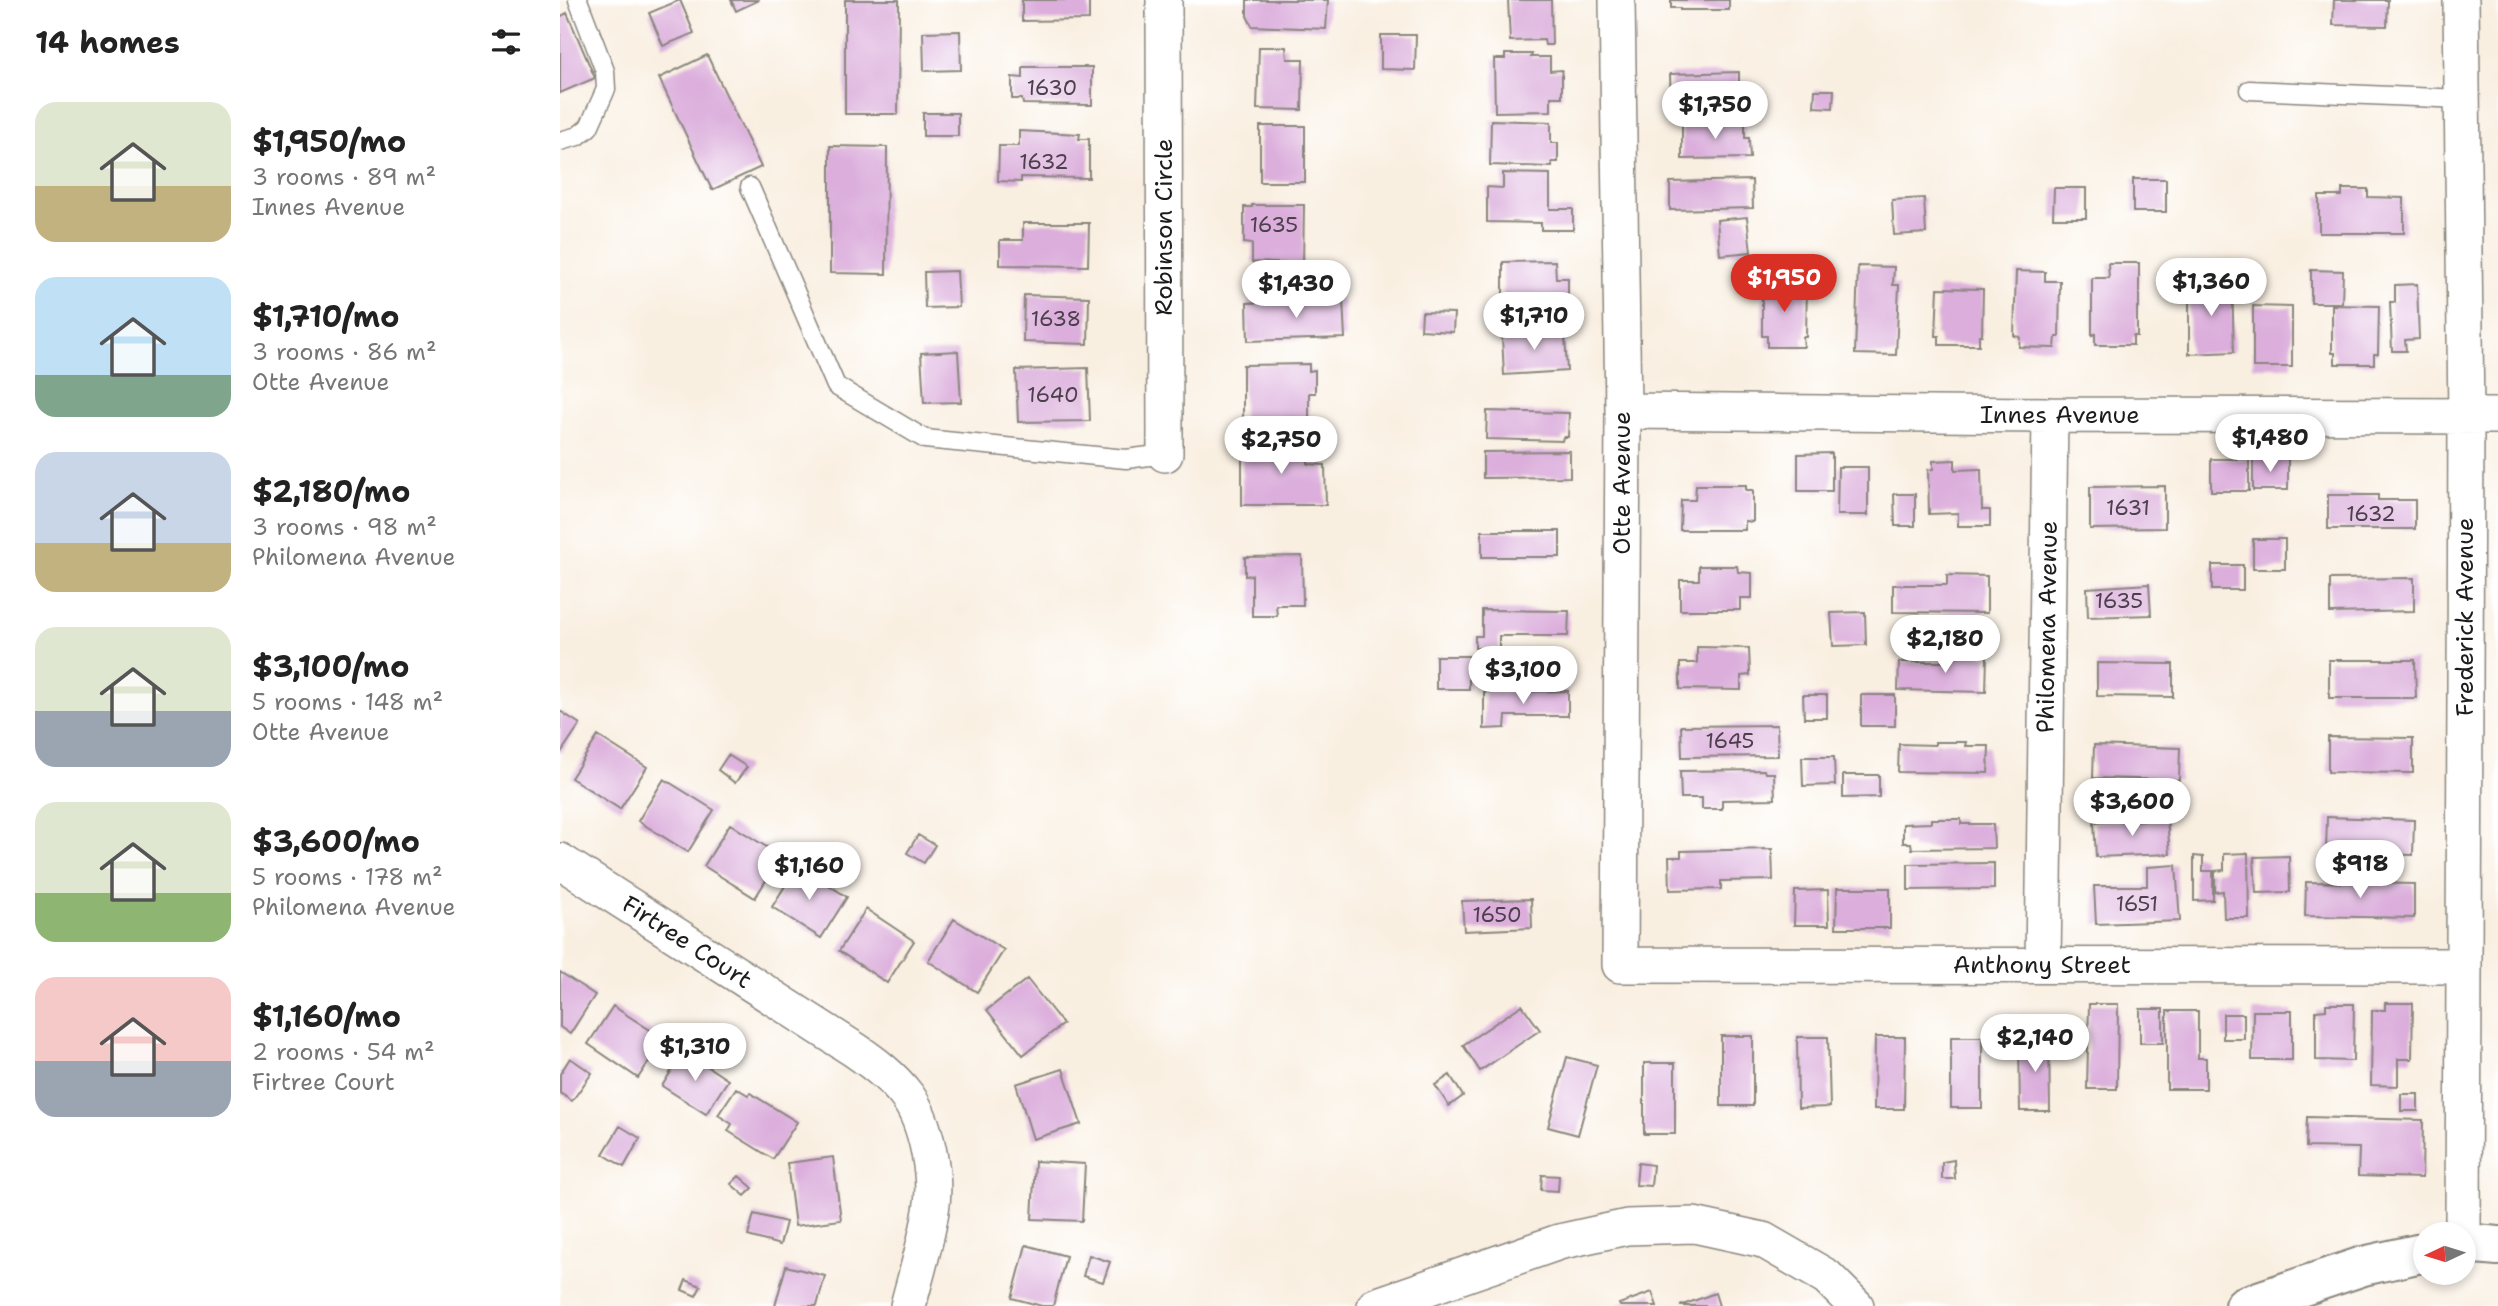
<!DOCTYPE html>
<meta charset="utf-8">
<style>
:root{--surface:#fff;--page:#f2f2f2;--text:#222;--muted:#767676;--accent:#d93025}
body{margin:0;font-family:"Shantell Sans",sans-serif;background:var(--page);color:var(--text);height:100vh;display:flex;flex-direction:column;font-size:26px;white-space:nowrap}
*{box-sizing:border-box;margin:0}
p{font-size:23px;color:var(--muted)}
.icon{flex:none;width:38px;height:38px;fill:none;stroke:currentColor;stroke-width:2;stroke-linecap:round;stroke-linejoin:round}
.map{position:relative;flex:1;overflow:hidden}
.side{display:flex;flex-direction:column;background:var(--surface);width:560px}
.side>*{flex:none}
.needle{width:46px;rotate:266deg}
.tools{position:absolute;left:1853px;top:1222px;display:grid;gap:14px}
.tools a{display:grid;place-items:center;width:63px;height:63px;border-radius:50%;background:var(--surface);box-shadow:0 4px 10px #0003;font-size:35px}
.price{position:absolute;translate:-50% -60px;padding:0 16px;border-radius:24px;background:#fff;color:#222;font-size:23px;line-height:46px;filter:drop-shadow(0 2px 4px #0008)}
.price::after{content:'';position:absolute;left:50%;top:42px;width:21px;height:16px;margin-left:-10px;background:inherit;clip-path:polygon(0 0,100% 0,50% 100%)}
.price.selected{background:var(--accent);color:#fff}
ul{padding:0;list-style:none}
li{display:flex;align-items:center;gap:21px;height:175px;padding:0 35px}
li span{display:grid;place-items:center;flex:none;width:196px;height:140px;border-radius:21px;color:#555}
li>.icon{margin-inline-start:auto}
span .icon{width:84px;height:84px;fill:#fffc;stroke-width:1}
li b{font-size:30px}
h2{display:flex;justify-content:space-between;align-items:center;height:84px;padding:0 35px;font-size:30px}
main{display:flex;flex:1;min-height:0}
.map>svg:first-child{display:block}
.building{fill:#dbaedb}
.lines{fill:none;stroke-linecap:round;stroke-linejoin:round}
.service-casing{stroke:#8a867e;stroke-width:21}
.minor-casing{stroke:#8a867e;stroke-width:38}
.tertiary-casing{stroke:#8a867e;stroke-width:42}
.service{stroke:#fff;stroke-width:18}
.minor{stroke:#fff;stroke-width:35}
.tertiary{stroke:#fff;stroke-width:38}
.labels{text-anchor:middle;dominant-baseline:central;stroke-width:6;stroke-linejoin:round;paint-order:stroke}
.number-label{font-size:21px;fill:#4c404c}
.street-label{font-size:24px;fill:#1c1c1c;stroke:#fff}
</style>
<main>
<section class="side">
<h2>14 homes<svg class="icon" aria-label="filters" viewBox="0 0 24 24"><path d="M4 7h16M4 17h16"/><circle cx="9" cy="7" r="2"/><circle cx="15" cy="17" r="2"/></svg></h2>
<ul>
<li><span style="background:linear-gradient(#dfe7d0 60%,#c2b280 0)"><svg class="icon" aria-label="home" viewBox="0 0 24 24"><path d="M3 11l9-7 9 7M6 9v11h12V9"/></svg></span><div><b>$1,950/mo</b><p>3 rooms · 89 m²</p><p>Innes Avenue</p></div></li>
<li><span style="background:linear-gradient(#bfe0f5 70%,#7fa58c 0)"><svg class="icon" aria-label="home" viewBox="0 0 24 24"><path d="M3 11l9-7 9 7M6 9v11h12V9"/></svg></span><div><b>$1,710/mo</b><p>3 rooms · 86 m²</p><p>Otte Avenue</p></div></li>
<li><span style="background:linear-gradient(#c9d6e8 65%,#c2b280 0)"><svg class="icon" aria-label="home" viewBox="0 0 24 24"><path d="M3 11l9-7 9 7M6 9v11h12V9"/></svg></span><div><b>$2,180/mo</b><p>3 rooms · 98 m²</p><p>Philomena Avenue</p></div></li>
<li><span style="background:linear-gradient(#dfe7d0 60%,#9aa5b1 0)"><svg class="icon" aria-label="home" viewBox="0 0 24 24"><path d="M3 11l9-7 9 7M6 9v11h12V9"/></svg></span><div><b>$3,100/mo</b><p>5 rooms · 148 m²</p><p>Otte Avenue</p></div></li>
<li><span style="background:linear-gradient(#dfe7d0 65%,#8fb573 0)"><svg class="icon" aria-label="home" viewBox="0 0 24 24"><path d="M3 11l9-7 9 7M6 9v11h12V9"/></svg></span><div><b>$3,600/mo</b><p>5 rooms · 178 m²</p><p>Philomena Avenue</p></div></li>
<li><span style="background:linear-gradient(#f6c9c9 60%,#9aa5b1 0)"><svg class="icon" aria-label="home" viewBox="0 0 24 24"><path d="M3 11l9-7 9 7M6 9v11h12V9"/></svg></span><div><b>$1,160/mo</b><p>2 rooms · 54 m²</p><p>Firtree Court</p></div></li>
</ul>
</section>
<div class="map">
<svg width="1938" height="1306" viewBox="0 0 1938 1306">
<rect width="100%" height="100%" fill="#fff"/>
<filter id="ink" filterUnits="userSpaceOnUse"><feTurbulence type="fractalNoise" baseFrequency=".0143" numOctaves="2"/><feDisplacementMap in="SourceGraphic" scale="14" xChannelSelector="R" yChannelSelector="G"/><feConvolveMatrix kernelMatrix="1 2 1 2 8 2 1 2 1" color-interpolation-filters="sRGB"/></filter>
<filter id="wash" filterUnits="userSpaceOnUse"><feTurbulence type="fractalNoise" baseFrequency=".00686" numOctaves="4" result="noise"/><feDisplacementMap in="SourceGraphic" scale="28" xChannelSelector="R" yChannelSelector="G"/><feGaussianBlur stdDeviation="1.57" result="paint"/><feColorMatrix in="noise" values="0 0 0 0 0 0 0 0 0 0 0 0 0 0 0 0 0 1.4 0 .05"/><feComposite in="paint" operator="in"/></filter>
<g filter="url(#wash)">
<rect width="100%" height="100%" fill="#f9efe1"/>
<g id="blocks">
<path class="building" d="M120,0L134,33L103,46L89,13Z
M171,0H199L176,11Z
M285,0H339L338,114H285Z
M462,0H529V20L462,21Z
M687,0H768L766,29L692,26L687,16Z
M948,0H991L992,45H985L984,40L950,41Z
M1111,0H1169V10H1120V8H1111Z
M1774,0H1828L1827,26L1773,25Z
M7,13L35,78L0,93V17Z
M400,31L401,70L364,71L363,32Z
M821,35H856L855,70L821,69Z
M699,47H726L727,59H743L742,110L697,109Z
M945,54H972L971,57H990V71L1002,70V97H991V111L935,112L934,59H945Z
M147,55L201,167L152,190L99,78Z
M463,67H532V105L463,104L462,99H452V77L463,78Z
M1179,72V106L1121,107L1120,104L1111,105L1110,74Z
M1255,90H1274L1273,108L1254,107Z
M363,113H398V136H363Z
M931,120L991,122V143H998V162H992V167L930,165Z
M1122,122H1185V138H1189L1190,158L1122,159Z
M700,126H745V182H700Z
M459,131L520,134L519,139H529V178L461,177V182L438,181L439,146H459Z
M270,146L327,147L326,274L270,273Z
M943,173L990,174V209H1013V230H981V223L927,222V187L943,188Z
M1573,179H1606V212H1573Z
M1192,180L1193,208L1110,210V182Z
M1494,188H1526V218H1493Z
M1782,189H1808V197L1844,198V233H1759V196H1782Z
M1364,198L1366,233L1334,235L1332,200Z
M692,205H744L743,264L692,262V244L684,243V207H692Z
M1187,217L1191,252L1160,255L1157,220Z
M463,223H529L528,266L440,265V240H463Z
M995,261L996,278H1008V305L943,306V262Z
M1548,263H1579V307H1577V336H1573V345H1535V334L1532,335V278H1549Z
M1298,266L1334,267L1333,285H1339L1336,355L1295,354Z
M1751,270L1783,271L1782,303H1751Z
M397,271L399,307L365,308L364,272Z
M1456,271L1485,272V281H1500L1499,337H1496L1495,348L1459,347L1460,337L1454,336Z
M1202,282L1247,283L1246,337H1243L1244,347H1207V336H1202Z
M1672,282L1674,352L1629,354V283Z
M1857,284L1859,339L1845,340L1846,351H1832L1830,302H1835V285Z
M1378,288L1423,289L1422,335H1419V345H1379V336H1376Z
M464,295L529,297L528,344L463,342Z
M783,299L785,338L688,341L687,303Z
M1772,305L1819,306L1818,354H1814V364H1775V353H1772Z
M1693,306L1732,307V367H1693Z
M862,312L894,313L893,332L861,330Z
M983,328L984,333L1005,334L1007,371L944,375L942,336L953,335V330Z
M398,351L401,402L364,403L361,353Z
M749,364V371L755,370V393H749V425H683V365Z
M528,368L530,421L458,422L456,370Z
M927,411L1009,413L1008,437H1003L1002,441L926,439Z
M682,444H748V464L765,465L766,505H682Z
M1010,451V477L923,478V452Z
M1272,453V491H1238V454Z
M1693,457H1728V490H1693Z
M1651,459H1689V491H1651Z
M1395,460V470L1421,469L1422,510H1430V526H1398V513L1369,514L1368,470L1373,469V461Z
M1278,467H1308V515H1277Z
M1136,485H1186V490H1193V522L1185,521V530H1120L1121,500H1135Z
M1605,486V528L1530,529V487Z
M1334,494H1355V526H1335Z
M1768,495H1818V500H1855V529H1768Z
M922,531H1000V557H922Z
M1693,539H1725V569H1693Z
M742,556L743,605H716L717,616H692V575L685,576V557Z
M1652,565H1683V590H1652Z
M1139,566H1177L1178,572L1192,573V598H1180V610H1120V580H1139Z
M1387,575L1427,576V613L1333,612V585H1387Z
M1854,578V611L1770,613V579Z
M1589,584L1591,615L1528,617L1527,588Z
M922,610L1009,611L1008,636H939V648H915V636H922Z
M1305,612L1306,645L1273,646L1271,613Z
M1137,647L1189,648L1190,675L1181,676V690L1120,689V663H1137Z
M1391,655L1427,656L1426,692L1338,690L1339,662H1391Z
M876,656H909V689H876Z
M1769,660H1855L1856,698H1769Z
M1537,663L1613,664V697L1537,696Z
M1008,691V716H946L945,728L924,729V692Z
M1243,695H1267V718H1244Z
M1301,695H1335V726H1301Z
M0,711L20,724L0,754Z
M1217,725L1218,756L1122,757L1121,726Z
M38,736L87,767L60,809L11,778Z
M1768,737L1853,738V773L1768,772Z
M1375,742H1406L1405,746H1429L1428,773L1338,772L1339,744L1375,745Z
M1534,745L1620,748L1619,780L1533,778Z
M168,755L187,767L175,783L158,770Z
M1242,757H1274L1275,785L1243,786Z
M1204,770L1205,773H1214L1215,799L1162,800V809H1142V798H1121L1120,771Z
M1283,775H1319V797L1283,798Z
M104,779L154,810L128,852L78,821Z
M1767,817L1854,820L1853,855L1766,852Z
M1371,819H1401V824H1433L1434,848L1352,849L1351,843H1343V824L1371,823Z
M1607,819L1610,854L1536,857L1534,822Z
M170,824L221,856L195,898L144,866Z
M358,835L375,845L364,863L347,853Z
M1212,849L1213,880L1161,881V889L1110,890L1109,857H1121V851Z
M1688,853L1689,918H1664L1663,891L1655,892V871L1664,870V854Z
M1634,856L1643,857V871H1653V900L1634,901Z
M1729,856L1730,892L1696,893L1694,857Z
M1434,863V889L1348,890V864Z
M238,865L287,897L261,938L212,907Z
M1616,865L1620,921L1536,924L1534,886H1587V867Z
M1746,882L1854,884V918L1745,916Z
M1277,888H1330V928H1276Z
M1268,890L1269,925H1234L1235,891Z
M971,899L972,928L904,931L902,901Z
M306,909L354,941L327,983L279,951Z
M394,919L444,950L417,992L368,961Z
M0,972L35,995L10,1034L0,1027Z
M467,979L503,1024L463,1055L427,1010Z
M1825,1003H1853L1852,1059H1838V1086L1811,1085L1812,1010H1825Z
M1529,1004H1558L1557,1089H1527Z
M1766,1004H1794L1793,1061L1756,1060V1011L1766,1010Z
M962,1005L980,1030L920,1071L903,1045Z
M53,1006L104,1039L78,1078L28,1044Z
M1580,1009H1603V1043H1580Z
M1607,1011H1638V1058H1646V1089H1607Z
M1693,1011H1732V1060H1692Z
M1663,1014H1684V1039H1663Z
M1161,1036H1193V1106H1161Z
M1237,1037H1268L1270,1107L1238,1108Z
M1315,1037H1345L1344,1109H1314Z
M1391,1037H1422V1108H1391Z
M1459,1038H1489L1490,1111H1460Z
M124,1051L168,1080L146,1114L102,1086Z
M1007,1057L1037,1065L1018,1135L988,1127Z
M10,1058L32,1073L12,1101L0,1093V1074Z
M1084,1063H1115V1134H1084Z
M503,1069L521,1124L473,1139L456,1084Z
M890,1075L903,1096L889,1106L875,1085Z
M176,1088L188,1095L190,1093L237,1122L213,1159L168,1131L172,1124L158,1115Z
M1841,1094H1858V1111H1841Z
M1747,1117L1863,1120L1862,1178L1798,1176L1799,1148L1746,1147Z
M60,1126L80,1138L64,1167L43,1154Z
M273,1157L281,1220L235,1226L227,1163Z
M1394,1160L1395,1179H1382V1162Z
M475,1161L525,1164L522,1221L472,1219Z
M1078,1163L1093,1165L1091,1186L1076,1185Z
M982,1175L999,1176L998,1191L981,1190Z
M179,1176L193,1188L185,1196L171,1184Z
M194,1214L226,1222L220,1245L188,1236Z
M466,1245L506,1256L493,1306H482L452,1298Z
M529,1255L550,1262L543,1282L523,1276Z
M226,1266L265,1276L257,1306H215Z
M126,1280L141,1286L136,1296L122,1290Z
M1092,1292L1097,1306H1060L1059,1304Z
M1155,1293L1159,1306H1120Z"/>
</g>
</g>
<g filter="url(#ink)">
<use href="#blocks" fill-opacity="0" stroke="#8a867e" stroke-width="2"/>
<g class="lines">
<g class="service-casing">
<path id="service" d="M1689,90L1902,99
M0,141L18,136L29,127L46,89L45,71L18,0
M190,187L276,386L365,439L566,459L605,454"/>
</g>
<g class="minor-casing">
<path id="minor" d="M604,0L605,454
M1057,0L1063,411L1060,965L1904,966
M1901,0L1906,417L1903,1234
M1063,411L1490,415L1938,416
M0,861L295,1050C314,1063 333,1077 347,1096C367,1123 377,1179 371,1211C366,1243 356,1275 348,1306
M1483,965L1490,415
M815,1306L999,1242L1067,1227L1134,1225L1203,1240L1267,1277L1296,1306"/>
</g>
<g class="tertiary-casing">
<path id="tertiary" d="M1904,1243L1938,1246
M1684,1306L1803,1266L1866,1252"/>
</g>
<use href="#service" class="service"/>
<use href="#minor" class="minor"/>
<use href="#tertiary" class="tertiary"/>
</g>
</g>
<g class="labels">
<g class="number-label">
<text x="492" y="88">1630</text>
<text x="484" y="162">1632</text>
<text x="714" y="225">1635</text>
<text x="496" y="319">1638</text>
<text x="493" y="395">1640</text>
<text x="1568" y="508">1631</text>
<text x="1811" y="514">1632</text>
<text x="1559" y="601">1635</text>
<text x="1170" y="741">1645</text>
<text x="1577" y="904">1651</text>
<text x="937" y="915">1650</text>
</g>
<g class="street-label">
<text transform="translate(604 227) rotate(-90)">Robinson Circle</text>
<text x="1500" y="415">Innes Avenue</text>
<text transform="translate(1062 483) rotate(-90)">Otte Avenue</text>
<text transform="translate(1905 617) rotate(-90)">Frederick Avenue</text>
<text transform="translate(1487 627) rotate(-89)">Philomena Avenue</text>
<text transform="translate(127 942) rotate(33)">Firtree Court</text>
<text x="1482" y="965">Anthony Street</text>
</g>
</g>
</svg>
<div class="tools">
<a><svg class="needle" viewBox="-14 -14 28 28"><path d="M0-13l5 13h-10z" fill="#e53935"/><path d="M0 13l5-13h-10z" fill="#767676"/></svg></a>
</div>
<b class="price" style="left:1155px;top:141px">$1,750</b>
<b class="price selected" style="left:1224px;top:314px">$1,950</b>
<b class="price" style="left:1651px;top:318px">$1,360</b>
<b class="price" style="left:736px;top:320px">$1,430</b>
<b class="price" style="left:974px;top:352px">$1,710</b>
<b class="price" style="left:1710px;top:474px">$1,480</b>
<b class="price" style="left:721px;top:476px">$2,750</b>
<b class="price" style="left:1385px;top:675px">$2,180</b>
<b class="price" style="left:963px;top:706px">$3,100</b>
<b class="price" style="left:1572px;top:838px">$3,600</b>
<b class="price" style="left:1800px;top:900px">$918</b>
<b class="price" style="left:249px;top:902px">$1,160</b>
<b class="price" style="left:1475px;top:1074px">$2,140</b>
<b class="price" style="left:135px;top:1083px">$1,310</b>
</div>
</main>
